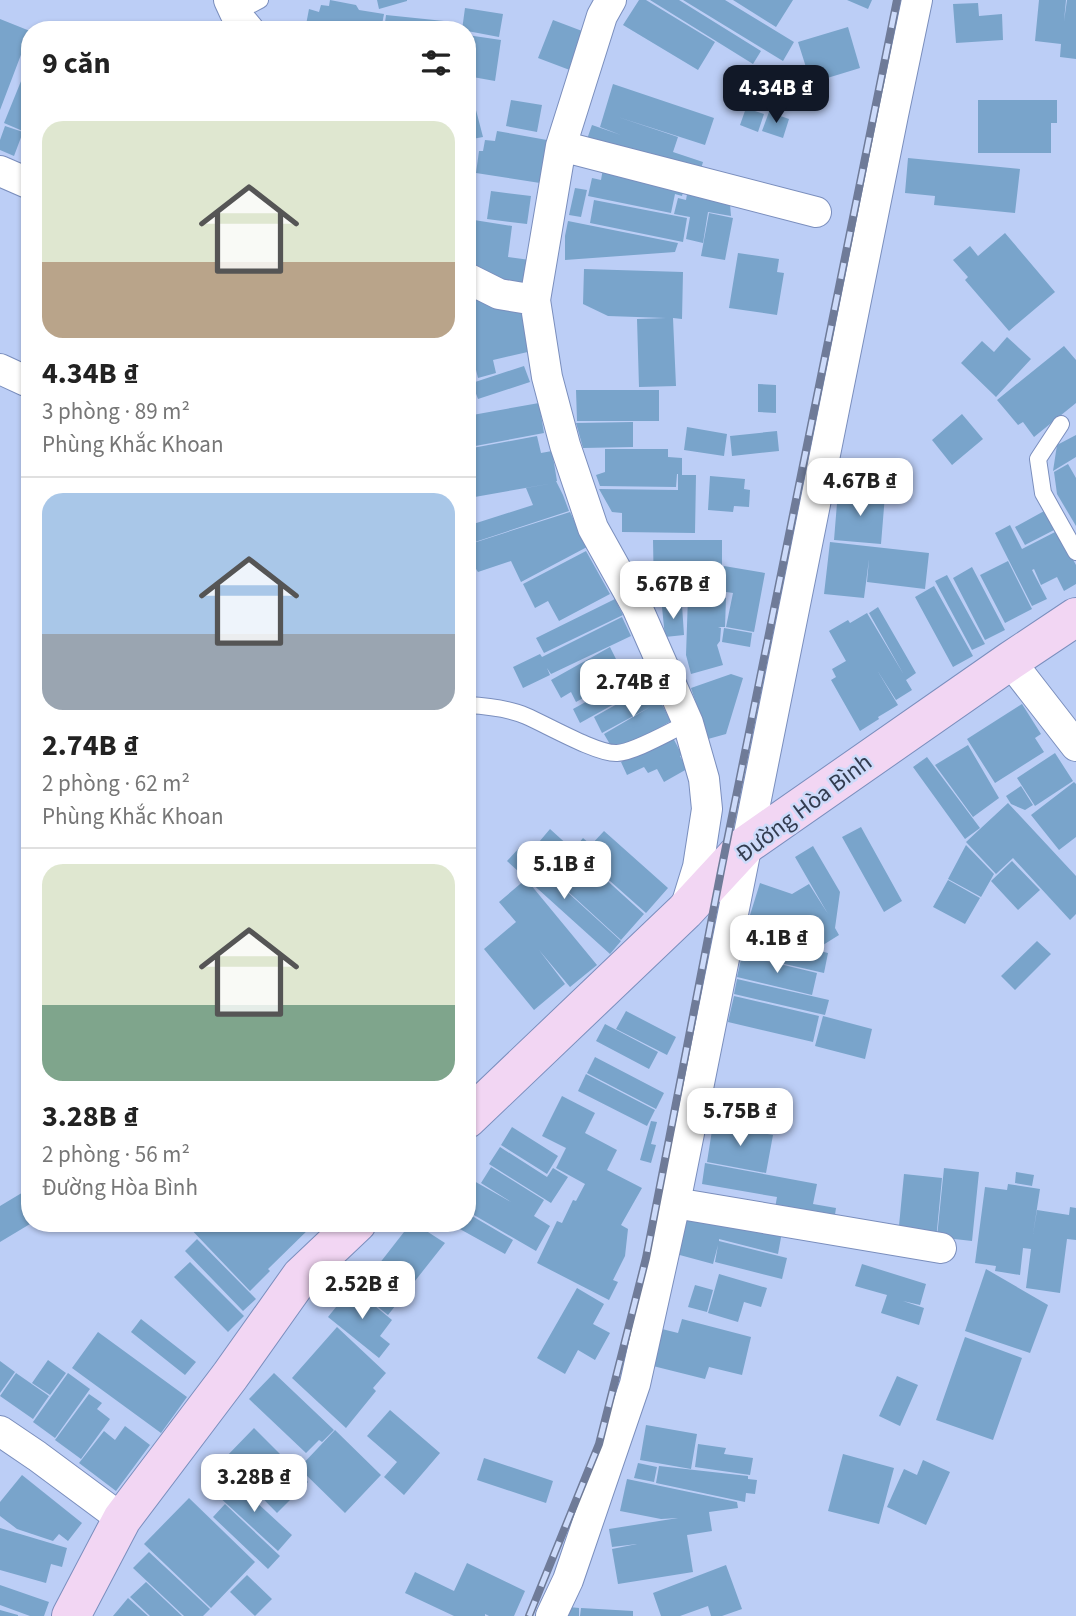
<!DOCTYPE html>
<html lang="vi">
<meta charset="utf-8">
<style>
:root{--surface:#fff;--page:#f6f6f6;--text:#222;--muted:#767676;--line:#e0e0e0;--accent:#111827}
body{margin:0;font-family:"Source Sans 3",sans-serif;background:var(--page);color:var(--text);height:100vh;display:flex;flex-direction:column;font-size:26px;white-space:nowrap}
*{box-sizing:border-box;margin:0}
p{font-size:23px;color:var(--muted)}
.icon{flex:none;width:38px;height:38px;fill:none;stroke:currentColor;stroke-width:2;stroke-linecap:round;stroke-linejoin:round}
.map{position:relative;flex:1;overflow:hidden}
.side{position:absolute;left:21px;top:21px;width:455px;height:1211px;display:flex;flex-direction:column;background:var(--surface);border-radius:28px;box-shadow:0 2px 5px #0004}
.side>*{flex:none}
.price{position:absolute;translate:-50% -60px;padding:0 16px;border-radius:14px;background:#fff;color:#222;font-size:23px;line-height:46px;filter:drop-shadow(0 2px 4px #0008)}
.price::after{content:'';position:absolute;left:50%;top:42px;width:21px;height:16px;margin-left:-10px;background:inherit;clip-path:polygon(0 0,100% 0,50% 100%)}
.price.on{background:var(--accent);color:#fff}
ul{padding:0;list-style:none}
li{display:grid;align-content:center;gap:14px;height:371px;padding:0 21px}
li+li{border-top:2px solid var(--line)}
li span{display:grid;place-items:center;height:217px;border-radius:21px;color:#555}
li>.icon{margin-inline-start:auto}
span .icon{width:126px;height:126px;fill:#fffc;stroke-width:1}
li b{font-size:30px}
h2{display:flex;justify-content:space-between;align-items:center;height:84px;padding:0 21px;font-size:30px}
.map>svg:first-child{display:block}
.building{fill:#79a4cb}
.lines{fill:none;stroke-linecap:round;stroke-linejoin:round}
.lane-casing{stroke:#7a8ebd;stroke-width:18}
.street-casing{stroke:#7a8ebd;stroke-width:32}
.secondary-casing{stroke:#7a8ebd;stroke-width:40}
.lane{stroke:#fff;stroke-width:16}
.street{stroke:#fff;stroke-width:30}
.secondary{stroke:#f2d6f3;stroke-width:38}
.rail-casing{stroke:#6f7b98;stroke-width:8}
.rail{stroke:#cddbfa;stroke-width:5;stroke-dasharray:16;stroke-linecap:butt}
.labels{text-anchor:middle;dominant-baseline:central;stroke-width:5;stroke-linejoin:round;paint-order:stroke}
.street-label{font-size:24px;fill:#333c50;stroke:#cddbfa}
</style>
<div class="map">
<svg width="1076" height="1616" viewBox="0 0 1076 1616">
<rect width="100%" height="100%" fill="#bccef6"/>
<path class="building" d="M330,0L356,5L359,10L384,14L381,30H305L309,9L319,12L321,5L329,6Z
M377,0H407V1L379,9Z
M639,0H646L715,42L698,70L623,25Z
M650,0H679L761,51L753,64Z
M683,0H725L794,42L783,61Z
M733,0H793L776,27Z
M847,0H872L868,9Z
M1039,0H1066L1064,21L1067,0H1076V59L1060,57L1061,44L1035,41Z
M978,3L979,16L1002,14L1003,40L956,43L953,4Z
M465,8L503,14L499,37L462,30Z
M386,15L444,21L443,30H384Z
M0,19L30,31L0,110Z
M553,20L590,34L575,72L538,58Z
M44,23L61,29V30H41Z
M848,27L860,68L811,83L798,42Z
M467,35L501,40L495,81L467,76Z
M30,59V120L25,132L4,123Z
M613,84L714,118L705,145L618,117L678,137L673,152L703,162L698,179L586,142L592,125L621,135L600,127Z
M470,87L483,137L467,140V88Z
M511,100L542,105L537,132L506,126Z
M978,100H1057V123H1051V153H978Z
M746,108L764,114L758,132L740,125Z
M769,112L789,119L783,138L762,131Z
M5,126L23,132L14,156L0,150V140Z
M497,131L547,140L540,183L476,173L479,151H483L485,140L495,141Z
M908,158L1020,169L1015,213L934,205L935,196L905,193Z
M604,163L686,180L682,196L675,194L671,213L588,196L592,178L601,180Z
M689,183L729,192L731,216L708,212L703,243L686,239L690,217L674,214L678,198L686,200Z
M575,188L587,190L581,217L569,215Z
M491,191L531,196L527,224L487,219Z
M594,200L687,218L683,242L590,223Z
M709,213L733,218L725,260L701,256Z
M474,220L512,226L508,257L530,260L525,289L467,265Z
M568,221L678,243L675,252L565,260V236Z
M1005,233L1055,292L1009,331L965,280L968,277L953,260L970,246L978,256Z
M738,253L779,259L777,272L784,273L777,315L729,308Z
M584,269L683,272L682,319L673,318L676,386L639,387L637,319L666,318L608,316L583,304Z
M477,295L522,309L532,351L493,360L496,373L478,378L467,333V297Z
M1007,337L1031,359L996,397L961,363L982,341L994,352Z
M1064,346L1076,360V403L1034,437L1023,422L1018,425L997,400Z
M524,366L530,382L478,399L472,383Z
M758,384L776,385V413L758,412Z
M576,390H659V421H577Z
M539,403L544,433L470,447L467,431V416Z
M962,414L983,439L952,465L932,440Z
M633,422V447L583,448L576,423Z
M687,427L727,434L724,456L684,450Z
M777,431L779,451L732,456L730,436Z
M1076,435V457L1053,471L1057,445Z
M537,436L541,453L552,451L557,481H556L563,495L569,511L472,543L467,526L533,505L526,488L554,483L469,498L467,490V449Z
M605,449H668V457L682,458V475H696L695,533L622,532V513L612,512L599,489L678,490V474H677L676,487L600,486L596,475L605,472Z
M1068,464L1076,478V526L1057,494L1054,472Z
M710,476L745,479L744,489L750,490L749,507L734,506L733,512L708,510Z
M838,491L885,495L881,544L834,540Z
M1046,510L1056,529L1025,545L1015,527Z
M570,512L587,547L521,582L511,561L478,572L467,555V545Z
M1010,525L1022,549L1057,531L1076,565V584L1064,591L1057,577L1041,585L1034,569L1032,570L1047,599L1032,606L995,533Z
M653,540H722V569H708V572L700,573L694,592L654,595Z
M830,542L929,553L925,589L867,582L869,559L864,598L824,594Z
M586,551L610,594L559,621L548,601L535,608L523,584Z
M1008,561L1032,609L1005,623L980,575Z
M724,566L765,573L754,632L726,627L733,593L720,591Z
M972,567L1005,630L985,640L953,578Z
M947,575L985,644L972,650L935,581Z
M934,586L973,656L953,667L915,597Z
M688,596L726,598L725,627H718L721,628L720,641L717,645L723,665L691,674L686,655Z
M615,599L623,615L544,653L536,638Z
M682,605L684,635L665,637L662,607Z
M878,607L916,673L906,680L912,690L896,700L877,670L898,705L878,717L879,719L860,731L831,680L836,677L832,669L846,661L829,631L848,620L850,623L867,613L904,675L869,613Z
M622,617L631,636L551,674L547,668L550,675L523,688L513,667L540,654L542,657Z
M724,628L752,633L750,647L722,642Z
M610,647L616,659L613,673L592,685L596,691L576,702L571,692L561,698L551,680Z
M643,670L650,684L580,723L573,709Z
M731,674L743,678L726,734L708,739L691,688Z
M651,685L671,721L615,753L604,734L650,707L602,733L594,717Z
M1022,704L1041,734L1035,738L1044,752L995,783L967,739Z
M671,734L682,755L680,756L687,769L664,782L657,769L648,773L644,767L627,775L621,762Z
M968,745L999,798L973,817L935,765Z
M1055,753L1073,781L1035,806L1017,778Z
M927,757L980,828L965,839L913,767Z
M1074,782L1076,784V837L1059,850L1031,815Z
M1021,786L1033,805L1025,810L1011,804L1006,796Z
M1008,803L1076,876V914L1070,920L1013,858L996,874L966,842Z
M861,827L902,901L884,912L842,837Z
M550,829L644,914L621,940L528,855Z
M604,831L668,888L646,913L574,849L583,838L591,845Z
M966,845L994,874L981,897L948,879Z
M813,846L840,892L835,928L839,935L823,945L818,936L750,915L760,883L792,894L809,884L828,914L795,857Z
M519,848L621,941L610,954L507,861Z
M1012,861L1040,890L1018,910L991,881Z
M526,879L597,965L570,987L539,950L565,984L534,1010L484,949L516,922L499,902Z
M948,880L980,898L965,924L933,907Z
M747,933L828,953L824,973L742,954Z
M1037,941L1051,954L1015,990L1001,976Z
M742,955L817,973L812,995L737,977Z
M737,979L829,1000L825,1015L734,994Z
M734,996L819,1016L813,1042L728,1022Z
M626,1011L676,1037L667,1055L616,1029Z
M823,1016L872,1029L865,1059L815,1046Z
M605,1024L658,1052L649,1069L596,1041Z
M595,1057L664,1093L656,1109L587,1073Z
M586,1074L655,1110L647,1126L578,1091Z
M562,1096L595,1113L585,1133L617,1150L607,1170L642,1188L621,1225L628,1229L625,1256L613,1280L618,1282L609,1300L537,1263L557,1221L562,1223L573,1200L576,1201L585,1184L556,1168L566,1148L542,1136Z
M651,1121L657,1122L651,1144L656,1145L651,1163L640,1160Z
M713,1124L773,1135L766,1173L707,1162Z
M512,1127L558,1156L547,1174L501,1145Z
M500,1147L547,1177L553,1168L568,1177L551,1203L489,1164Z
M705,1163L817,1184L813,1204L836,1208L833,1228L773,1219L777,1197L702,1184Z
M491,1167L544,1200L534,1216L550,1226L536,1251L467,1211V1177L511,1202L481,1183Z
M944,1168L979,1172L972,1241L937,1237Z
M1016,1172L1034,1175L1032,1186L1015,1183Z
M904,1174L942,1178L936,1240L898,1236Z
M1008,1184L1040,1189L1033,1234L1037,1210L1069,1215L1070,1207L1076,1208V1240L1067,1239L1060,1293L1026,1288L1031,1249L1023,1248L1020,1275L995,1271L996,1266L975,1263L985,1187L1007,1190Z
M30,1188V1224L0,1242V1206Z
M467,1213L513,1240L505,1254L449,1223H467Z
M686,1214L782,1232L778,1254L719,1239V1241L787,1258L782,1279L715,1262L718,1245L713,1264L676,1254Z
M185,1223H224L230,1230L225,1223H315L268,1269L270,1271L250,1291Z
M411,1223H414L445,1243L388,1315L358,1291Z
M197,1239L256,1299L243,1311L185,1251Z
M190,1262L244,1316L228,1332L174,1277Z
M862,1264L926,1284L920,1305L903,1301L924,1308L919,1325L881,1313L887,1295L855,1286Z
M986,1269L1048,1305L1030,1353L965,1331Z
M719,1274L767,1288L761,1307L744,1302L738,1322L708,1313Z
M695,1285L713,1290L707,1312L688,1307Z
M352,1287L392,1320L380,1336L390,1344L379,1358L328,1317Z
M577,1288L604,1304L593,1324L610,1333L595,1360L578,1350L565,1374L537,1358Z
M141,1319L196,1362L185,1375L131,1332Z
M682,1319L751,1337L742,1375L709,1367L705,1379L653,1366L662,1329L678,1333Z
M337,1327L386,1373L373,1388L376,1391L346,1428L292,1378Z
M98,1332L187,1397L161,1433L72,1368Z
M965,1337L1022,1358L993,1440L936,1420Z
M48,1360L66,1373L50,1395L32,1383Z
M0,1361L15,1372L0,1393Z
M16,1373L49,1396L33,1419L0,1396Z
M68,1373L90,1389L55,1438L33,1422Z
M274,1373L334,1430L322,1442L319,1440L306,1453L249,1399Z
M897,1376L918,1385L900,1426L879,1416Z
M89,1394L102,1403L97,1409L110,1419L81,1459L55,1440Z
M390,1410L440,1453L404,1495L384,1477L397,1462L367,1436Z
M646,1425L697,1434L691,1469L640,1460Z
M125,1426L150,1445L116,1491L79,1463L104,1431L115,1440Z
M254,1428L308,1482L277,1513L224,1459Z
M335,1430L381,1475L345,1513L299,1468Z
M698,1444L726,1448L724,1454L753,1458L750,1475L695,1467Z
M843,1454L894,1468L879,1524L828,1511Z
M484,1458L553,1481L546,1503L477,1480Z
M923,1460L950,1472L926,1525L887,1507L904,1469L917,1475Z
M638,1463L657,1467L654,1482L634,1478Z
M659,1466L748,1476V1479L757,1480L755,1494L746,1493L745,1502L656,1483Z
M22,1475L82,1523L68,1541L59,1534L53,1541L17,1529L0,1516V1502Z
M230,1478L292,1535L278,1551L216,1494Z
M627,1479L737,1502L738,1508L709,1512L712,1531L687,1535L693,1572L618,1584L612,1549L637,1544L612,1547L609,1529L678,1518L661,1519L620,1511Z
M189,1498L255,1562L211,1608L144,1544Z
M225,1504L280,1556L268,1569L213,1517Z
M0,1528L67,1548L62,1567L51,1564L46,1583L0,1570Z
M149,1552L210,1609L203,1616H184L133,1568Z
M467,1563L525,1591L514,1616H489L485,1614V1616H454L405,1593L415,1572L454,1591Z
M726,1565L742,1609L722,1616H711L708,1606L680,1616H661L653,1593Z
M247,1575L272,1599L255,1616L230,1592Z
M146,1582L182,1616H150L130,1597Z
M0,1585L49,1602L44,1616H30L0,1605Z
M128,1598L148,1616H113Z
M569,1607L579,1608V1616H565Z
M581,1608L633,1611V1616H580Z
M0,1610L18,1615V1616H0Z"/>
<g class="lines">
<g class="lane-casing">
<path id="lane" d="M235,13L260,0
M1061,424L1038,459L1043,493L1076,552
M467,705C487,706 508,708 526,716C547,725 597,754 617,753C635,752 670,731 688,723"/>
</g>
<g class="street-casing">
<path id="street" d="M229,0L235,13L249,30
M611,0L602,16L561,146L535,300L547,377L565,445L593,528L637,607L688,723L704,779L707,809L698,867L685,909
M561,146L816,212
M0,171L30,184
M467,278L499,294L535,300
M0,369L26,381
M1010,661L1076,746
M675,1203L941,1248
M0,1431L37,1456L122,1519
M551,1616L568,1580L635,1384L675,1203L893,115L917,0"/>
</g>
<g class="secondary-casing">
<path id="secondary" d="M467,1119L685,911L746,845L1010,661L1076,617
M71,1616L122,1519L230,1376L301,1276L357,1223"/>
</g>
<use href="#lane" class="lane"/>
<use href="#street" class="street"/>
<use href="#secondary" class="secondary"/>
<g class="rail-casing">
<path id="rail" d="M529,1616L599,1444L646,1258L721,871L897,0"/>
</g>
<use href="#rail" class="rail"/>
</g>
<g class="labels">
<g class="street-label">
<text transform="translate(804 808) rotate(-37)">Đường Hòa Bình</text>
</g>
</g>
</svg>
<b class="price on" style="left:776px;top:125px">4.34B ₫</b>
<b class="price" style="left:860px;top:518px">4.67B ₫</b>
<b class="price" style="left:673px;top:621px">5.67B ₫</b>
<b class="price" style="left:633px;top:719px">2.74B ₫</b>
<b class="price" style="left:564px;top:901px">5.1B ₫</b>
<b class="price" style="left:777px;top:975px">4.1B ₫</b>
<b class="price" style="left:740px;top:1148px">5.75B ₫</b>
<b class="price" style="left:362px;top:1321px">2.52B ₫</b>
<b class="price" style="left:254px;top:1514px">3.28B ₫</b>
<section class="side">
<h2>9 căn<svg class="icon" aria-label="filters" viewBox="0 0 24 24"><path d="M4 7h16M4 17h16"/><circle cx="9" cy="7" r="2"/><circle cx="15" cy="17" r="2"/></svg></h2>
<ul>
<li><span style="background:linear-gradient(#dfe7d0 65%,#b9a48a 0)"><svg class="icon" aria-label="home" viewBox="0 0 24 24"><path d="M3 11l9-7 9 7M6 9v11h12V9"/></svg></span><div><b>4.34B ₫</b><p>3 phòng · 89 m²</p><p>Phùng Khắc Khoan</p></div></li>
<li><span style="background:linear-gradient(#a9c7e8 65%,#9aa5b1 0)"><svg class="icon" aria-label="home" viewBox="0 0 24 24"><path d="M3 11l9-7 9 7M6 9v11h12V9"/></svg></span><div><b>2.74B ₫</b><p>2 phòng · 62 m²</p><p>Phùng Khắc Khoan</p></div></li>
<li><span style="background:linear-gradient(#dfe7d0 65%,#7fa58c 0)"><svg class="icon" aria-label="home" viewBox="0 0 24 24"><path d="M3 11l9-7 9 7M6 9v11h12V9"/></svg></span><div><b>3.28B ₫</b><p>2 phòng · 56 m²</p><p>Đường Hòa Bình</p></div></li>
</ul>
</section>
</div>
